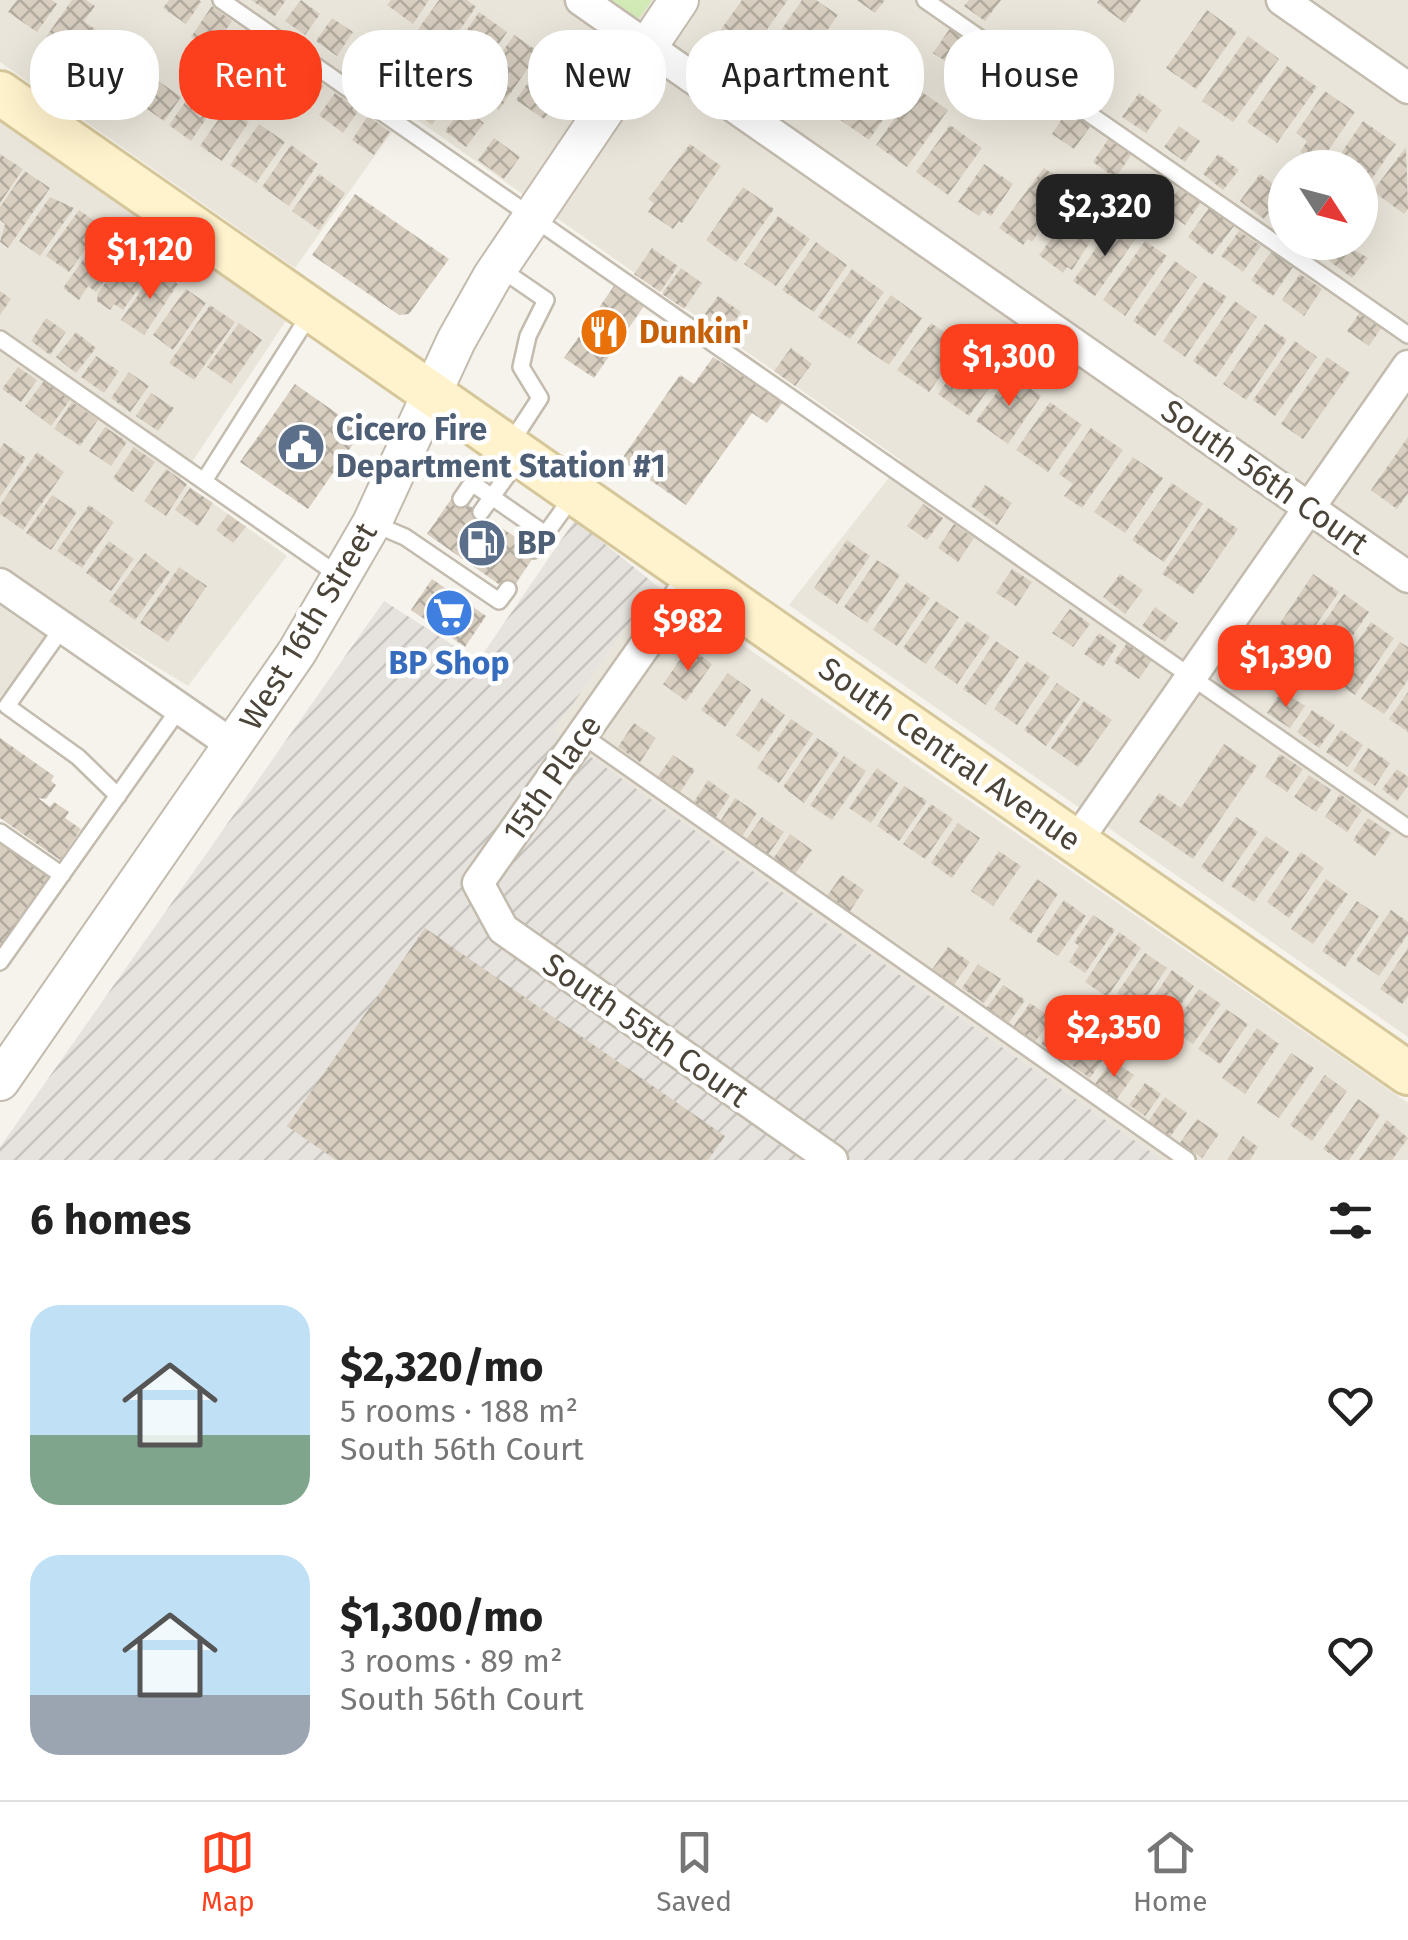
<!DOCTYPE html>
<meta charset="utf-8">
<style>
:root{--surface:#fff;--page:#f6f6f6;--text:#222;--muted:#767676;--line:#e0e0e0;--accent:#fc3f1d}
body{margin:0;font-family:"Fira Sans",sans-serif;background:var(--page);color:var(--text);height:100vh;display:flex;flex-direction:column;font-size:38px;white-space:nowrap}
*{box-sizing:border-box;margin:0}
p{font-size:32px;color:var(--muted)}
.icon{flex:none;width:55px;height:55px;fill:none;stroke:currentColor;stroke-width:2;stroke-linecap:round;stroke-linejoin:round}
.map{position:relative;height:1160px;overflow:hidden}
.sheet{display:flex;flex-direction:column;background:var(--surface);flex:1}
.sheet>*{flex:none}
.banner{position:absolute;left:30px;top:30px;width:1350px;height:90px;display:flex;gap:20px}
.needle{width:65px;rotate:126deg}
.tools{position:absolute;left:1268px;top:150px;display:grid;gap:20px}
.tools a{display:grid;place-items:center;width:110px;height:110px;border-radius:50%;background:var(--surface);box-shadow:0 10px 40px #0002;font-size:50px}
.price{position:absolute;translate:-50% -85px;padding:0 22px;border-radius:20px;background:var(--accent);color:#fff;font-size:32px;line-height:65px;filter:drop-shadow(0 2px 5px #0008)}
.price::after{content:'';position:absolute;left:50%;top:60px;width:30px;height:22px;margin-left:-15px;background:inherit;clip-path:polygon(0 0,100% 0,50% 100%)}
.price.current{background:#222;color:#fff}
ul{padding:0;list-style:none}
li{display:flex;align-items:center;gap:30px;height:250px;padding:0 30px}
li span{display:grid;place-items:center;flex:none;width:280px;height:200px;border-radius:30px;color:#555}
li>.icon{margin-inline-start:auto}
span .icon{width:120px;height:120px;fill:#fffc;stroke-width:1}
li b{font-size:42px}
h2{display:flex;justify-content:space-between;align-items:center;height:120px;padding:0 30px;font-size:42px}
.chip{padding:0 35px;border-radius:40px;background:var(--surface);box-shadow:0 10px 40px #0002;font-size:35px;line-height:90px}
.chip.current{background:var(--accent);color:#fff}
.tab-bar{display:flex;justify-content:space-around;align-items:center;height:140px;border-top:2px solid var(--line);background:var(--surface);font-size:28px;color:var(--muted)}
.tab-bar a{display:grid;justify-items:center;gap:5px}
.tab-bar .current{color:var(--accent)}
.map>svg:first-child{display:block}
.residential{fill:#eae5da;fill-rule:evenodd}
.industrial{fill:url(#industrial-furrows)}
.park{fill:#d2eab5}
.building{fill:url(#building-cross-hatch)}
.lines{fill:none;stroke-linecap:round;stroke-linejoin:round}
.service-casing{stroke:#c2bbae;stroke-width:20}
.minor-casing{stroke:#c2bbae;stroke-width:35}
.tertiary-casing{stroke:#c2bbae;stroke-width:42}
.secondary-casing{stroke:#d6c79b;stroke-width:48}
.service{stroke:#fff;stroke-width:15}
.minor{stroke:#fff;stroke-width:30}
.tertiary{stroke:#fff;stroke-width:38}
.secondary{stroke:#fff3cd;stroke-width:42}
.labels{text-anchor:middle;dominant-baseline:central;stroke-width:9;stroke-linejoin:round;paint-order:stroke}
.food-label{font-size:32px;font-weight:bold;fill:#c56008;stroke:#fff;text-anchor:start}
.service-label{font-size:32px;font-weight:bold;fill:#4e5e75;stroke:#fff;text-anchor:start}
.street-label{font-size:32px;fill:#4b4439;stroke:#fff}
.shop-label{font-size:32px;font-weight:bold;fill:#366cbe;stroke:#fff}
</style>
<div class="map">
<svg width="1408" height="1160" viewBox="0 0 1408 1160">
<defs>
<pattern id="industrial-furrows" width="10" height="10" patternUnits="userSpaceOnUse" patternTransform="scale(2.5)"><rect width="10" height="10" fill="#e6e2dd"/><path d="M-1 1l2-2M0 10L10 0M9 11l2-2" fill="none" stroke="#c7c3be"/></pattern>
<pattern id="building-cross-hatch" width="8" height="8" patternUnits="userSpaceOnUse" patternTransform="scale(2.5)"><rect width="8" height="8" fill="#d8cfc1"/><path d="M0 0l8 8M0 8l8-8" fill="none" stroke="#b1aa9e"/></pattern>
</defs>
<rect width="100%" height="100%" fill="#f6f3ec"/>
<path class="residential" d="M0,0H1408V1037L789,605L902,461L406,112L295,268L0,62ZM1285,168H1360V242H1285Z
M0,122L287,319L180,480L287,556L188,686L70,614L0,697Z
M656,585L1408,1103V1160H1162L554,731Z"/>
<path class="industrial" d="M575,520L656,585L554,731L1162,1160H0V1147L384,601L478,661Z"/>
<path class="park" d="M601,0H652L640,17L631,18Z"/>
<path class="building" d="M17,0H52L57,4L37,32L8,12Z
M72,0H86L95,6L84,21L96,30L76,58L46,37Z
M169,0H199L201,2L186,24L163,8Z
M251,0H286L275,16Z
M301,0L320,14L305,35L285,21Z
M391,0H429L413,24L387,5Z
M439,0H467L476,7L436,63L415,48L424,36L417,31Z
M742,0H788L748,56L717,35Z
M802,0H816L838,15L789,84L759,62Z
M857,0H885L875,13Z
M969,0H1001L985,21L964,6Z
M1099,0H1141L1125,23L1097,3Z
M212,6L232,21L211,51L191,37Z
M1207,10L1237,32L1196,89L1166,68Z
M479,12L507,32L475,79L447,59Z
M332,18L353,32L337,56L316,41Z
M951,27L977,44L959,70L933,53Z
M245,29L263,41L247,65L229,52Z
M116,34L129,44L103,81L79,64L97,38L108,45Z
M514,35L539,52L499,110L474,93Z
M1248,36L1279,59L1233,122L1202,101Z
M361,41L384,58L367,82L344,66Z
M1058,44L1078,57L1062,80L1043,67Z
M273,48L293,62L276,86L256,71Z
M825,50L857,72L829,112L797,89Z
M990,55L1020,75L1002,102L972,81Z
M545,58L573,78L544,119L516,100Z
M127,59L151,76L133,101L109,84Z
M398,59L420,75L400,103L378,87Z
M1287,66L1317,87L1277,143L1247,122Z
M303,70L324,86L308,109L286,94Z
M870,70L902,92L869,140L836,117Z
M157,80L181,97L164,121L140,104Z
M1031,82L1054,100L1038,120L1015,103Z
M916,88L948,110L907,167L876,145Z
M427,89L448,103L432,125L411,110Z
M1325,91L1355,112L1318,165L1300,152L1307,141L1296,133Z
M335,93L359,110L343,133L319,115Z
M1139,93L1162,110L1146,133L1122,117Z
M186,101L208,116L191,141L169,125Z
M227,107L249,122L222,161L200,146Z
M463,107L484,123L466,147L445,131Z
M1069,108L1092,124L1074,149L1052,134Z
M368,116L390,132L374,155L352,140Z
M1363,121L1396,144L1360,196V168H1331Z
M259,124L285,142L256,183L230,165Z
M950,125L982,148L948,195L916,172Z
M1179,126L1200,141L1185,162L1164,147Z
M494,138L520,157L504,179L478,160Z
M1109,138L1132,154L1115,178L1093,162Z
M690,144L721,166L682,223L679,221L673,229L648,212L654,203L648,199Z
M291,145L318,164L289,206L262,187Z
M1406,147L1408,209L1404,214L1373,191Z
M0,154L23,169L0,203Z
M1218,154L1239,170L1223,190L1203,174Z
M984,164L1013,184L991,216L983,210L979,216L958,202Z
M1044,168L1069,185L1032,242L1028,239L1023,245L999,228Z
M25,171L50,188L8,248L0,242L5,224L0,220V207Z
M319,174L345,193L319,230L292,211Z
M1260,174L1284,192L1264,219L1240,201Z
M743,187L774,209L736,262L706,240Z
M1180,187L1201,202L1185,225L1164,210Z
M355,194L449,259L409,314L399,315L312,255Z
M1084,196L1109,213L1072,270L1067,267L1063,273L1039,255Z
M50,197L74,208L40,256L19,241Z
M1209,208L1234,226L1212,255L1188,237Z
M79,210L102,226L69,272L46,256Z
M778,216L810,239L776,286L744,264Z
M1115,221L1137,237L1095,296L1073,281Z
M105,229L129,246L96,292L88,286L79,300L63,288Z
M1239,231L1261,246L1243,272L1221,256Z
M1145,241L1167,256L1125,316L1103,300Z
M816,242L847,265L814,312L782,290Z
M1341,242L1368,258L1352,278L1328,260Z
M131,247L153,268L123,310L114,304L110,310L97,301L98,293Z
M652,248L678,266L660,292L634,274Z
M1271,252L1293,267L1273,296L1251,280Z
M1175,261L1197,277L1155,336L1133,321Z
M681,268L702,283L684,309L662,294Z
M156,269L178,284L144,335L121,320Z
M852,269L884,292L850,339L818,317Z
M1300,274L1322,289L1304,316L1282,300Z
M1204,282L1227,297L1185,357L1163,341Z
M614,286L644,306L594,378L564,358Z
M186,289L206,303L173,350L153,335Z
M0,291L11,299L0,315Z
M891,295L922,318L889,365L857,343Z
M718,296L741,312L724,336L701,319Z
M1235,301L1257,317L1216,377L1193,361Z
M210,305L235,322L194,380L169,363Z
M1360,312L1382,327L1369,346L1347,331Z
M46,318L66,332L50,355L31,341Z
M239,323L262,340L231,384L207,367Z
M931,323L963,345L929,392L897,370Z
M1265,324L1287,340L1246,400L1223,384Z
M76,332L96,348L76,373L56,357Z
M1295,341L1317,357L1275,416L1253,400Z
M971,347L1003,369L969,416L938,394Z
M791,348L812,364L795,386L774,371Z
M96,356L119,371L104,393L81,377Z
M713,357L783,402L767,423L752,413L686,505L621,460L680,375L694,384Z
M1327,357L1350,373L1303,439L1281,424Z
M18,367L37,380L21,402L2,389Z
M129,372L149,386L130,412L111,398Z
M1010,374L1041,396L1008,444L976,421Z
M44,381L70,400L51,426L25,406Z
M295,384L362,431L308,509L240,462Z
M151,393L174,408L158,431L136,416Z
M72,402L98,420L80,446L54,429Z
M1050,402L1082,425L1048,472L1016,450Z
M105,427L127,442L111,466L89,451Z
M1091,428L1123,450L1082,508L1064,496L1073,484L1059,474Z
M1408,437V493L1397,509L1371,490Z
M4,443L26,458L0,497V449Z
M134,447L155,462L133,492L113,478Z
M37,452L64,472L23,530L0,514V505Z
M1133,457L1163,478L1125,533L1094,512Z
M166,469L187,484L166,516L144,501Z
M1172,483L1203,504L1164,562L1132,540Z
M985,485L1012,503L997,525L971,506Z
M190,488L213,503L198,526L175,510Z
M52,495L77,512L51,550L26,533Z
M454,495L537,552L510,592L427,534Z
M923,504L943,518L927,540L907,526Z
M89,505L114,522L82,568L57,551Z
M1208,508L1238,529L1193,594L1162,574Z
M228,514L246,527L233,543L216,530Z
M954,524L974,538L958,562L938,548Z
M847,540L870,556L837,604L814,588Z
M109,541L134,559L111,591L86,573Z
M145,553L170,572L135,620L109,601Z
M877,560L900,575L867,623L844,607Z
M179,567L207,586L168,642L140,623Z
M1012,569L1032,582L1016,606L996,593Z
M1120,574L1143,590L1125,614L1103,597Z
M1313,574L1339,592L1304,642L1279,625Z
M432,579L486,616L465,647L411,610Z
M907,582L930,598L897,646L873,630Z
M1344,594L1369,612L1334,663L1308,645Z
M936,601L959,617L926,664L903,648Z
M1155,607L1178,623L1165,642L1142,626Z
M1070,609L1090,624L1073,647L1052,633Z
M967,621L990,637L957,684L934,668Z
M1371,622L1394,638L1355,695L1332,679Z
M1099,633L1117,646L1103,667L1084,654Z
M996,641L1019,657L986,705L963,689Z
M1400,642L1408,647V680L1384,714L1361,699Z
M1127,643L1152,660L1139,679L1114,662Z
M689,647L712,664L686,701L663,684Z
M1027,661L1050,677L1017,725L994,709Z
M728,673L751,690L725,727L701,710Z
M1057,683L1080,699L1046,746L1024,730Z
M1282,691L1305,706L1290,728L1267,713Z
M1408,692V732L1389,719Z
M762,698L785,715L759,752L736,735Z
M1084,701L1112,720L1078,767L1051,748Z
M1312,710L1335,725L1319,748L1297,732Z
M791,719L813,734L779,783L757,768Z
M634,723L656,738L640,762L618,747Z
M1341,730L1363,745L1348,767L1326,752Z
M0,738L54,776L51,781L56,785L46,799L38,798L50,807L54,802L69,812L65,818L81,829L60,860L0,818Z
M817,738L839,753L804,803L783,787Z
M1224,744L1257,766L1193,859L1139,822L1159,793L1181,808Z
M1368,748L1390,763L1375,786L1353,771Z
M1280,754L1303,769L1287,792L1265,777Z
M673,755L695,770L678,795L656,779Z
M844,756L866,771L832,820L810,805Z
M877,768L898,783L871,823L849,808Z
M1397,769L1408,777V786L1397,801L1382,789Z
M1309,775L1331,790L1316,812L1294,797Z
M708,780L730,796L714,820L692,805Z
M904,786L927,801L899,841L877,826Z
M1340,794L1362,810L1347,832L1325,817Z
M735,798L757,813L741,838L719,823Z
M931,804L953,819L925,859L903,844Z
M762,817L784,832L767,856L745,841Z
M1236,817L1258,832L1223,882L1201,867Z
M1368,818L1391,833L1375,856L1353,840Z
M958,823L980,838L952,878L931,863Z
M790,834L812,850L795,874L773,859Z
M1266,836L1289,852L1254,902L1231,886Z
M0,842L50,877L47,881L52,884L0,960Z
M999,851L1021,866L993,906L971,891Z
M1301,852L1324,868L1289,918L1267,902Z
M842,875L864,890L848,914L825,899Z
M1037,879L1058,894L1031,934L1009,919Z
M1326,879L1348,894L1313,944L1291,929Z
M1064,900L1086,916L1058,956L1036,941Z
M1357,901L1379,916L1345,967L1322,951Z
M1391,910L1408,922V934L1379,976L1356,960Z
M1093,915L1115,930L1085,973L1069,962L1079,946L1074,942Z
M425,928L725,1136L708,1160H336L287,1126Z
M1119,932L1141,948L1107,997L1085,982Z
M948,947L970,962L953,986L931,971Z
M1408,948V996L1402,1004L1380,989Z
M1145,953L1167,968L1139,1008L1117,993Z
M978,964L1001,979L984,1003L962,988Z
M1172,970L1194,986L1166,1026L1144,1011Z
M1003,985L1025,1000L1008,1024L986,1009Z
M1199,989L1221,1004L1193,1044L1171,1029Z
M1030,1003L1052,1018L1035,1042L1013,1027Z
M1226,1009L1248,1024L1220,1064L1198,1049Z
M1057,1020L1080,1035L1063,1059L1041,1044Z
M1257,1028L1279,1044L1245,1094L1222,1078Z
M1085,1038L1107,1054L1090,1078L1068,1063Z
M1291,1053L1314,1068L1279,1118L1257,1103Z
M1112,1060L1134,1075L1117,1099L1095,1084Z
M1325,1075L1347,1091L1312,1141L1290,1125Z
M1145,1083L1161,1094L1145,1116L1129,1105Z
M1165,1097L1187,1113L1170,1137L1148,1122Z
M1358,1099L1380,1115L1349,1160H1339L1323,1149Z
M1197,1119L1219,1134L1202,1158L1180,1143Z
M1387,1120L1408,1138L1392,1160H1359Z
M1243,1136L1258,1147L1250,1160H1227Z"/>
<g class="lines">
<g class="service-casing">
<path id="service" d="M221,0L1408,828
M925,0L1408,335
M498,267L546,300L528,336L521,367L540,398L510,444
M0,339L341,577
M204,481L310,314
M461,499L472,483L545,534
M481,512L519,459
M372,523L405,537L499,601L508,589
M534,550L573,496
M63,627L7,706L78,757L118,796
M582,735L1187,1160
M0,832L62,875
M0,962L179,709"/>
</g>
<g class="minor-casing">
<path id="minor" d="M581,0L1408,577
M1282,0L1408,88
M694,576L478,883L503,929L832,1160
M0,584L234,746
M1076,842L1408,366"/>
</g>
<g class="tertiary-casing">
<path id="tertiary" d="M0,1081L297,652L372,523L456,341L492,277L679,0"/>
</g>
<g class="secondary-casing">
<path id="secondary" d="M0,93L1408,1073"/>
</g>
<use href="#service" class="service"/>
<use href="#minor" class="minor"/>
<use href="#tertiary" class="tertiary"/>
<use href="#secondary" class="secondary"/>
</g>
<defs>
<g id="restaurant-disc" transform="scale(2.5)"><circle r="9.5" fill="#e8710a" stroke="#fff"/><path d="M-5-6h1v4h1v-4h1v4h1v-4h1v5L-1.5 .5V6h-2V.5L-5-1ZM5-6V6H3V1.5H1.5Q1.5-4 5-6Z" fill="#fff"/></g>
<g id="civic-disc" transform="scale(2.5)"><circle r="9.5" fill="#5c6f8a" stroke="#fff"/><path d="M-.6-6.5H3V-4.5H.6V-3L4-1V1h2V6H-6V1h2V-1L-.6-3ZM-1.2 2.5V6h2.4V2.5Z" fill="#fff"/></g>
<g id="fuel-disc" transform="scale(2.5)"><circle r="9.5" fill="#5c6f8a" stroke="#fff"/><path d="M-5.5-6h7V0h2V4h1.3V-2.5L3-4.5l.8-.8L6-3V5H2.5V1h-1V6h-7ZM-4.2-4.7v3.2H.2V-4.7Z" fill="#fff"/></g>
<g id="supermarket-disc" transform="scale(2.5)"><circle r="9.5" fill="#3f7fe0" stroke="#fff"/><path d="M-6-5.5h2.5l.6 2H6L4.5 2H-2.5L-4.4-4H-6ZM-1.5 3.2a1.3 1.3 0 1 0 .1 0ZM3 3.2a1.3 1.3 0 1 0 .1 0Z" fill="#fff"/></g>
</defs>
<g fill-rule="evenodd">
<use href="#restaurant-disc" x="604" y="332"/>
<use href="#civic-disc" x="301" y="447"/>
<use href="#fuel-disc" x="482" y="543"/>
<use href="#supermarket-disc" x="449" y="613"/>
</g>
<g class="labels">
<g class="food-label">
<text x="639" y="332">Dunkin'</text>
</g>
<g class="service-label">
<text x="336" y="429">Cicero Fire<tspan x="336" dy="37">Department Station #1</tspan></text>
<text x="517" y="543">BP</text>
</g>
<g class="street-label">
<text transform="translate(1265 477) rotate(35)">South 56th Court</text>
<text transform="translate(308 626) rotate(-59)">West 16th Street</text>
<text transform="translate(950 754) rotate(35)">South Central Avenue</text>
<text transform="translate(552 778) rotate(-55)">15th Place</text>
<text transform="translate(646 1030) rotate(35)">South 55th Court</text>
</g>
<g class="shop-label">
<text x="449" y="663">BP Shop</text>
</g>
</g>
</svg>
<div class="tools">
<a><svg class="needle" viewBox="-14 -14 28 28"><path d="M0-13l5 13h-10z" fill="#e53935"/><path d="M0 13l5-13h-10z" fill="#767676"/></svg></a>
</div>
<b class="price current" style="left:1105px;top:259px">$2,320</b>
<b class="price" style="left:150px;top:302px">$1,120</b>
<b class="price" style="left:1009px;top:409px">$1,300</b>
<b class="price" style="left:688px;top:674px">$982</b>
<b class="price" style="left:1286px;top:710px">$1,390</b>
<b class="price" style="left:1114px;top:1080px">$2,350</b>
<div class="banner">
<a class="chip">Buy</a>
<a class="chip current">Rent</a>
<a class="chip">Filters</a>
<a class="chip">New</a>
<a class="chip">Apartment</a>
<a class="chip">House</a>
</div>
</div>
<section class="sheet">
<h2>6 homes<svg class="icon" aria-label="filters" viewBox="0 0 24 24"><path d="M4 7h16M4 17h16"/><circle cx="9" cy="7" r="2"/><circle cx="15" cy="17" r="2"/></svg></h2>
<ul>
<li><span style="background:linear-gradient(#bfe0f5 65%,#7fa58c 0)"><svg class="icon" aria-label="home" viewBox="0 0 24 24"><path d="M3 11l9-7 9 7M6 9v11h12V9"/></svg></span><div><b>$2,320/mo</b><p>5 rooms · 188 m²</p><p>South 56th Court</p></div><svg class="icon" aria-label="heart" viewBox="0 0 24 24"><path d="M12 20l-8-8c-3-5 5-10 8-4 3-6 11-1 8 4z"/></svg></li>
<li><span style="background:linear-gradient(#bfe0f5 70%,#9aa5b1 0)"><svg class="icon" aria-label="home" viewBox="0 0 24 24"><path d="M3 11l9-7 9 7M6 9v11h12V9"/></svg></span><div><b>$1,300/mo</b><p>3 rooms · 89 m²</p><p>South 56th Court</p></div><svg class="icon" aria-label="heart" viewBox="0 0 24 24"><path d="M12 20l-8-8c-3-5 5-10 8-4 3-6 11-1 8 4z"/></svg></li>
</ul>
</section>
<nav class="tab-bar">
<a class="current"><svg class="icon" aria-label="map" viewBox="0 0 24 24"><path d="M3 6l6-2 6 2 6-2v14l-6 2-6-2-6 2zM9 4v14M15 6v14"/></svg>Map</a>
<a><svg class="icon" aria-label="saved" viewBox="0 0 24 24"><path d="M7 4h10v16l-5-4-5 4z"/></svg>Saved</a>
<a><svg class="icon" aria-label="home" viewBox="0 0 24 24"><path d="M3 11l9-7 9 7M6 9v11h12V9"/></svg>Home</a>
</nav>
